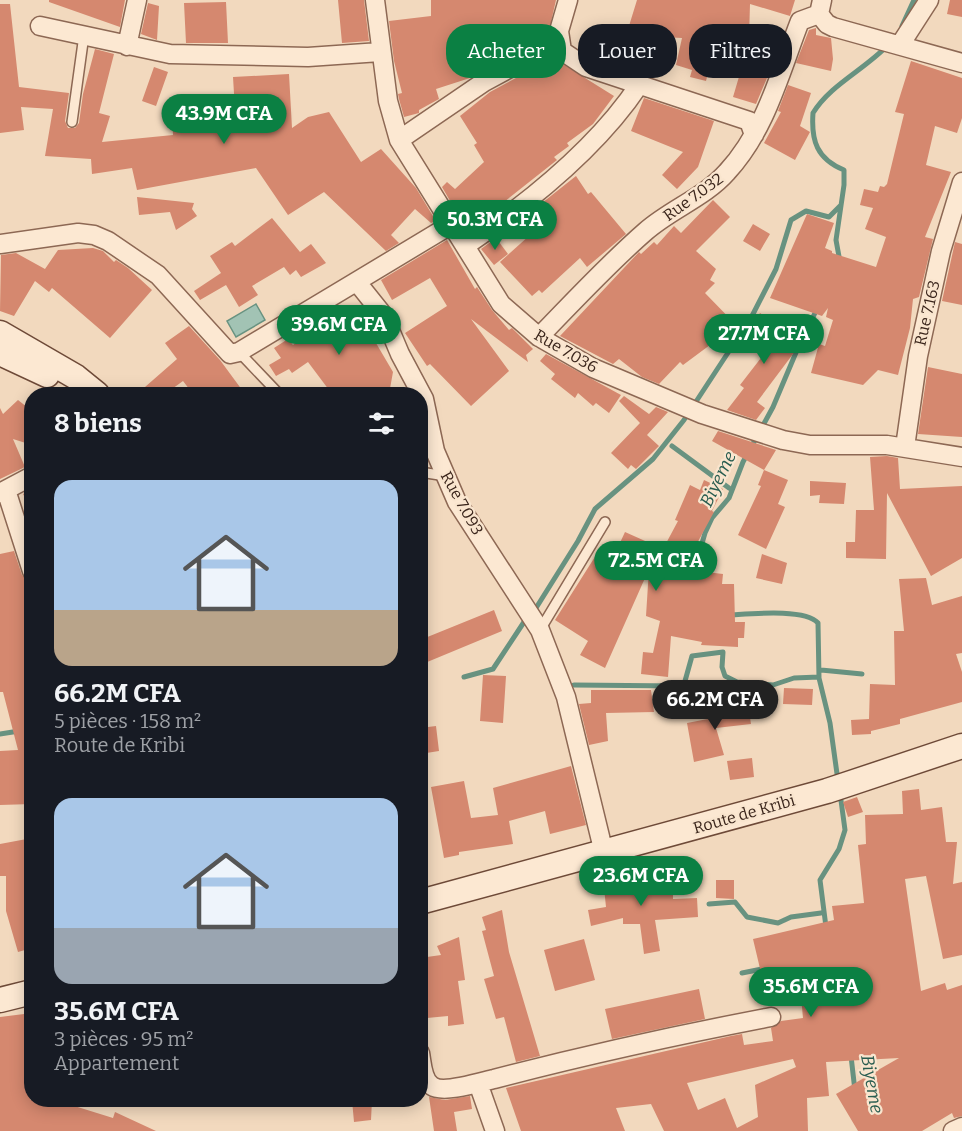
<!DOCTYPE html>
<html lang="fr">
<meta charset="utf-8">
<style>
:root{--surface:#171b24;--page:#20242c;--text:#f1f3f6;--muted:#9ea1a6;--accent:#0b8043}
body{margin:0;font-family:Bitter,serif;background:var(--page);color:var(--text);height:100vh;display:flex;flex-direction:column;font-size:22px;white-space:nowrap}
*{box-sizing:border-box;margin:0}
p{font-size:20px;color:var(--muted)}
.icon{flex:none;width:33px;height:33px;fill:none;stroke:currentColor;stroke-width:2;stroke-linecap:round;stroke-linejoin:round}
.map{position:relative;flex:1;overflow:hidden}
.drawer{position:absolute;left:24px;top:387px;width:404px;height:720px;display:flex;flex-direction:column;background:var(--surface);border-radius:24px;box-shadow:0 3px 15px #0003}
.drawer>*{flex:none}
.hud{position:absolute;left:446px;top:24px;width:426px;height:54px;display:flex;gap:12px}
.price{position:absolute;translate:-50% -51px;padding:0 14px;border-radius:21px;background:var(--accent);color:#fff;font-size:20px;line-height:39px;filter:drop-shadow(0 2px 3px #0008)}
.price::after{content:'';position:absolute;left:50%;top:36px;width:18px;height:14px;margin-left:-9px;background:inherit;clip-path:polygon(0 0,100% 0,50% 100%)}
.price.on{background:#222;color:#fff}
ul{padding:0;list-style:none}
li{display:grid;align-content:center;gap:12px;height:318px;padding:0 30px}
li span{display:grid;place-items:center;height:186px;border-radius:18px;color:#555}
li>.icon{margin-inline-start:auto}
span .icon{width:108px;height:108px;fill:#fffc;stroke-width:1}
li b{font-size:26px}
h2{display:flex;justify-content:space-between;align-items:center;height:72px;padding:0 30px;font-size:26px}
.chip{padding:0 21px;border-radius:24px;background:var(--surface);box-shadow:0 3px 15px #0003;font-size:21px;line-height:54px}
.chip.on{background:var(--accent);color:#fff}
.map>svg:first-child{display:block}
.water{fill:#a2c3b4;stroke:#689280;stroke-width:1.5}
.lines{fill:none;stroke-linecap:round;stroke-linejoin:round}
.stream{stroke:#689280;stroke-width:5}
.building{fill:#d5886f;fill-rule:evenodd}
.lane-casing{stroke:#8d6854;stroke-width:12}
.street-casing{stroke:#8d6854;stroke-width:21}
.secondary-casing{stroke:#6e4a38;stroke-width:27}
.lane{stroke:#fce8d2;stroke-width:9}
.street{stroke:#fce8d2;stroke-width:18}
.secondary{stroke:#fce8d2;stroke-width:24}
.labels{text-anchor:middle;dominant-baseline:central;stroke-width:4.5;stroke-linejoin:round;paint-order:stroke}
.street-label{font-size:16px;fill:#3a251b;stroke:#f9e5ce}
.water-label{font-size:18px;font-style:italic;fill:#285c4f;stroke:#f9e5ce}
</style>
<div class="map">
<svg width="962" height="1131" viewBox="0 0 962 1131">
<rect width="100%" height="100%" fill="#f2d9be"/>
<path class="water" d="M256,304L265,320L236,337L227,321Z"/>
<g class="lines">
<path class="stream" d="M902,26L914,0
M840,262L836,240L844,185V170C817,159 811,141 813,113C830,85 864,70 888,45
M672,446L729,488
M694,571L705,533L712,518L729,498L743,462L773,407L800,343L818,307
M536,608L578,541L595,509L653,459L684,420L752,316L776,269L791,220L806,211L829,217L840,206
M729,615C749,614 805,608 818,623L819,678L830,723L838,781
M821,670L862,674
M464,677L493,669L524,622
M574,685L680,686L685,681L692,656L723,652L722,667L725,676L737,682L773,685L794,678L819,677
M0,734L19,731
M709,904L735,902L747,917L778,923
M778,923L791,917L821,913
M826,927L820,880L839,849L845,830L840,793
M742,973L767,968
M851,1056L855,1091"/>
</g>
<path class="building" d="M49,0H125L120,27L49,2Z
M338,0H364L369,41L342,43Z
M431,0H556L548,35L535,42L529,40L533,43L470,78L436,89L439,99L419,110V113L404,117L399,99L398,94L402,93L394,61L389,21L431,16Z
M637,0H795L790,16L750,4L749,38L717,37L706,81L690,77L692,70L676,65L682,38L644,36L634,71L617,65Z
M950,0H962V17L947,14Z
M226,2L228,43H186L184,3Z
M148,3L159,6L157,40L141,34Z
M0,4H10L19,87L69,93L65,121L68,128H75L79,123L83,94L95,49L114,54L99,113L110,116L102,142L173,135L172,117L235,110L233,77L289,74L292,128L308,117L329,112L361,162L381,149L416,188L436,221L431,223L415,209L391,235L399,243L386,251L324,192L288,215L256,168L137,190L132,168L92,174L91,159L45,156L53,109L21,107L24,130L0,133Z
M816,28V35L831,38L833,59L831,71L796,63L809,30Z
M553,58L614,96L593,124L567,143L569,146L554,157L557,160L476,224L456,203L453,206L442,187L447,182L455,189L484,162L474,145L477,143L460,116L490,92Z
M911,61L962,78V118L957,133L935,126L926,165L951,172L925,237L933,239L919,297L913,299L910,328L898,375L878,370L863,385L811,373L819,344L825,346L833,320L826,317L828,308L822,316L770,298L807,214L834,223L825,248L832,251V253L876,267L886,237L865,229L873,208L860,205L864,189L878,192L880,186L884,187L887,184L904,114L895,112Z
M154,67L168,72L156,106L142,101Z
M741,70L767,78L756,104L733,97Z
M788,85L811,93L800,126L810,132L795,160L764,143L781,112L778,111Z
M644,98L714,121L698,167L677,189L662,175L683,152L631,131Z
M576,176L588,194L591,192L626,234L587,267L580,258L542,293L539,290L532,296L500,262L530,235L518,222Z
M137,197L194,203L192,209L197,216L176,230L170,212L139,215Z
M713,200L730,217L696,251L716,269L710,280L715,283L705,293L740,329L720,348L714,342L683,365L680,362L659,384L642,377L619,359L613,364L560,336L639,252L641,254L654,242L657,245L674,226L681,233Z
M272,218L300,252L311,244L326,263L301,277L296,270L290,275L284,267L252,286L258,295L239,307L226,285L200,300L194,291L221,273L210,256L232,242L235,246Z
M753,224L770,234L760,251L743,241Z
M496,238L508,254L494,265L481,249Z
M447,240L475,289L477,287L492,310L509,330L512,328L533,349L526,355L528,362L471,319L509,371L471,406L430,364L427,366L405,333L447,306L430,278L392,300L381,280Z
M955,242L962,244V305L942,301Z
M93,248L103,251L114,262L116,260L128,268L152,290L110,338L52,288L49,292L35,281L14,316L0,311L1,255L16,253L45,269L58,250Z
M356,309L393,372L389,394H332L308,362L292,373L289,369L276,376L269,365L281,358L274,348L288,339L293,345L328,312Z
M760,313L802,342L757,402L765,408L756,420L727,410L744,388L740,385L767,350L746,336Z
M189,326L220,360L245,394H226L222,388L212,394H193L183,381L165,394H137L177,359L165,343Z
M546,354L621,395L609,413L596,403L593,406L578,393L575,398L551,379L555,374L540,361Z
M928,367L962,374V437L918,434Z
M624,396L649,414L656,407L668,412L647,435L659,446L636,469L631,465L628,469L611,453L640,423L619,401Z
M18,400L32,411V445L13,439L25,467L0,479V408L3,414Z
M718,431L776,450L764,470L712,441Z
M887,456L898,458L900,489L962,486V558L931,576L887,493L886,559L846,558V542H855L856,510H874L870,457Z
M764,470L788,480L778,504L785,507L766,549L738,535L761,486L758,485Z
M704,480L723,489L712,511L714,512L687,562L706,572L723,574L722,584H734L735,622H745L744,638H738V647L701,645L702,642L671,636L668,677L641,674L643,652L653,653L660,621L646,616L649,569L605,668L580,655L588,641L555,620L598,552L612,560L625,532L663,549L678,521L675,520L690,485L700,490Z
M810,481L846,483L844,504L819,503L820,495L810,496Z
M32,489V510L23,494Z
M14,551L22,575L32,582V804L0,805V751L18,750L3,692H0V554Z
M762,554L787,563L782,584L756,578Z
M926,578L932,605L962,596V653L956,654L962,672V702L900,719V724L871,731V734L852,735L851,720L869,719L870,684L895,685L894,631H904L899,579Z
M494,610L502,631L420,665V640Z
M483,675L506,676L503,723L480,721Z
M784,688L813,689L812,705L783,704Z
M591,690H651L654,712L606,713L608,741L589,745L579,704L591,703Z
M748,704L751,724L716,728L724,755L694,762L687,723L713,718L715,727L712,708Z
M436,726L439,751L420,754V728Z
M752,758L754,777L730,780L727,761Z
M571,766L586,825L550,834L545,811L509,821L513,844L459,852V855L444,858L431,787L464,781L471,818L498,815L493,788Z
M919,789L921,810L942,807L946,842H957L953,884L962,882V955L943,959L926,876L905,879L921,991L945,983L947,990L962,985V1116L954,1118L952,1113L922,1131H858L836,1094L899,1058L826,1062L829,1096L807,1098L808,1131H664L651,1104L616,1108L625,1131H521L506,1088L731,1036L742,1034L744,1045L773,1041L771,1028L781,1021L803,1018L800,986L766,994L753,939L834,920L832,906L864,903L858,845L866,844L865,815L903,814L902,791ZM793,1059L796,1067L755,1085L758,1117L737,1128L725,1098L698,1110L687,1083Z
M857,797L863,812L848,817L843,802Z
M32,838V874H28L32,948L18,952L6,911V876H0V844Z
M622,866L624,888L673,884V899L697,898L698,917L655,920L660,951L644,954L640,924H623V918L591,926L588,910L606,907L602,868Z
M716,880H734V899L716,898Z
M502,910L509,952L540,1056L516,1062L504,1017L496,1019L484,979L494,976L482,931L486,930L482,917Z
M459,937L465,980L458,981L464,1024L448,1026V1016L427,1018L423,986H420V958L441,955L437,946Z
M584,939L595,980L555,991L544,950Z
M699,989L705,1019L612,1039L605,1009Z
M32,1013L30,1100H69L68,1104L113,1118L115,1112L156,1131H0V1017Z
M470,1096L472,1109L454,1112L457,1131H434L429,1097L445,1100Z
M352,1100H372L371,1120L354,1122Z"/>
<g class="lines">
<g class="lane-casing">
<path id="lane" d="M72,122L84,35
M239,352L279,394
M420,472L446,476
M540,630L605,522"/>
</g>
<g class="street-casing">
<path id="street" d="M375,0L388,101L399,140L501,304L539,337L593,368L702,414L783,440L810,445H887L962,457
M568,0L559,31L562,51L586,67L749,121L754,135
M819,14L827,24L833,27L962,63
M40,26L170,54L308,57L380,52
M900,45L929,0
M127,46L137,0
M399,140L484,82L558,42
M0,244L78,233L94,235L108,241L158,275L230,354L239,352L354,283L360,286L384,316L400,354L424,399L435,451L457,502L540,630L566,697L604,853
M465,246C527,204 597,148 639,85
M354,283L452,224
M539,337C574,301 608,264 646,231C671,209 705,197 727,172C766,130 780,72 800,21L819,14L822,0
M905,447L918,356L941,251L962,182
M6,490L32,571
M0,493L32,476
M420,1053C422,1063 422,1080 432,1086C443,1094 481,1082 494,1079C586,1055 677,1035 771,1017
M478,1083L495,1131
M953,1131L962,1127"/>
</g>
<g class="secondary-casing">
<path id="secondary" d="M0,333L76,377L97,394
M0,353L47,375
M420,902L827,791L962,746
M0,1000L32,992"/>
</g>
<use href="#lane" class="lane"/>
<use href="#street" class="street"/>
<use href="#secondary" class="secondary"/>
</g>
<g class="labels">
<g class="street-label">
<text transform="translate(693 197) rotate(-36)">Rue 7.032</text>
<text transform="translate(927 313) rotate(-77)">Rue 7.163</text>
<text transform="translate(566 351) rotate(30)">Rue 7.036</text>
<text transform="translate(462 503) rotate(61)">Rue 7.093</text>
<text transform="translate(744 814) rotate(-16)">Route de Kribi</text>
</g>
<g class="water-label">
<text transform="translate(718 479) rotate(-64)">Biyeme</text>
<text transform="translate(872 1084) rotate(80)">Biyeme</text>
</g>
</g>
</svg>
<b class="price" style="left:224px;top:145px">43.9M CFA</b>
<b class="price" style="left:495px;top:251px">50.3M CFA</b>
<b class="price" style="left:339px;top:356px">39.6M CFA</b>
<b class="price" style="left:764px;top:365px">27.7M CFA</b>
<b class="price" style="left:656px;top:592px">72.5M CFA</b>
<b class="price on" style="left:715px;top:731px">66.2M CFA</b>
<b class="price" style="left:641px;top:907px">23.6M CFA</b>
<b class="price" style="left:811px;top:1018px">35.6M CFA</b>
<div class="hud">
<a class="chip on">Acheter</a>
<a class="chip">Louer</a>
<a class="chip">Filtres</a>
</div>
<section class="drawer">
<h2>8 biens<svg class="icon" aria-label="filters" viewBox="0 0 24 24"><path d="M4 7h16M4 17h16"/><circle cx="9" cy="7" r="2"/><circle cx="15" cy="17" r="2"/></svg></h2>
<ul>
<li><span style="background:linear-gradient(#a9c7e8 70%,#b9a48a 0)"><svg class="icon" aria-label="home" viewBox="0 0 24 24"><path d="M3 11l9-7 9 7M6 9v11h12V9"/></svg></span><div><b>66.2M CFA</b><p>5 pièces · 158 m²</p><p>Route de Kribi</p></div></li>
<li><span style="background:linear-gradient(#a9c7e8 70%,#9aa5b1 0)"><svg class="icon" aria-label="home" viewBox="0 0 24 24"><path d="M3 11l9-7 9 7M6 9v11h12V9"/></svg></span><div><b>35.6M CFA</b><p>3 pièces · 95 m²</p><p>Appartement</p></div></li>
</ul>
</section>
</div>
